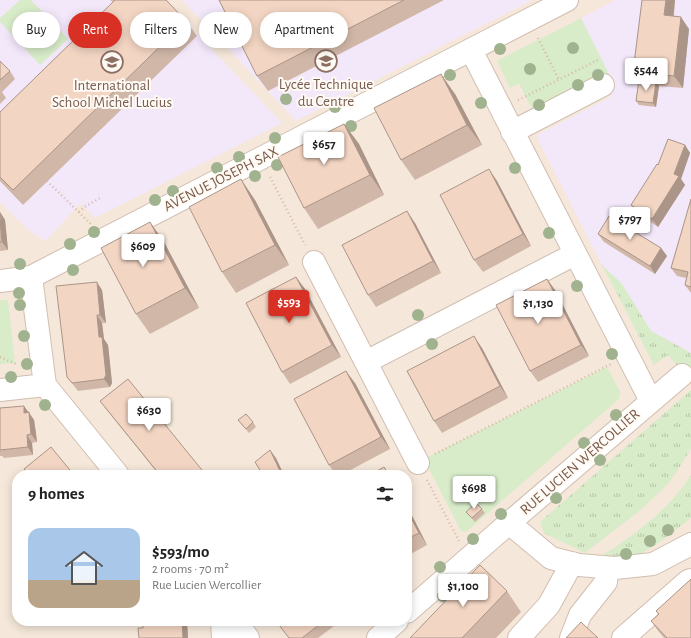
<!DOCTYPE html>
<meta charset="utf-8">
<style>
:root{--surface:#fff;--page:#f2f2f2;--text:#222;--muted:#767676;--line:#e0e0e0;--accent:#d93025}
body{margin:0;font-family:"Alegreya Sans",sans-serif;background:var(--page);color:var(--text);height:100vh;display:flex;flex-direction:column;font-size:15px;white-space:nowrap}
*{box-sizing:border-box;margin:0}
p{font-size:13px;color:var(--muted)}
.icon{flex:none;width:22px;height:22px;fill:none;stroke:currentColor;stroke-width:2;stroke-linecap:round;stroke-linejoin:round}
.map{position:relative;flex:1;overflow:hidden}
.side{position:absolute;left:12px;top:470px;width:400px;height:156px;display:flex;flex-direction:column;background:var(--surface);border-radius:16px;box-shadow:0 2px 10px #0003}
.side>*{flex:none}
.top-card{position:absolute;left:12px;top:12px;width:400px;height:36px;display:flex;gap:8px}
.price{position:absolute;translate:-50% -34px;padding:0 9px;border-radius:4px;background:#fff;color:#222;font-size:13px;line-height:26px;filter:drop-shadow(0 1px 2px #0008)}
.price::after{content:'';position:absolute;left:50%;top:24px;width:12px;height:9px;margin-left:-6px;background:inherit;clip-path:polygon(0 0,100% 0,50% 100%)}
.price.current{background:var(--accent);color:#fff}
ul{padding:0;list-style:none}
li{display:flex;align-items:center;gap:12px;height:100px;padding:0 16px}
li+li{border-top:1px solid var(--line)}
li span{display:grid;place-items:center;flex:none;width:112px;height:80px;border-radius:12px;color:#555}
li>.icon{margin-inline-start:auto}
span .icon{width:48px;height:48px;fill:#fffc;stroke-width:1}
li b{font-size:17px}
h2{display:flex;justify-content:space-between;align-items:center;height:48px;padding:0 16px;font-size:17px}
.chip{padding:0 14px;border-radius:18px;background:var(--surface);box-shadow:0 2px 10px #0003;font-size:14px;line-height:36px}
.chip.current{background:var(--accent);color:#fff}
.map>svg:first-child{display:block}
.residential{fill:#f5e8da;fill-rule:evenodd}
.education{fill:#f3e8fa}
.grass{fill:url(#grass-tufts)}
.park{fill:#d8ecc9}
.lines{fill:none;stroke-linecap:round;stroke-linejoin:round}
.minor-casing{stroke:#d1beb0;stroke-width:24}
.path{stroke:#d9b8a5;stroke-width:2.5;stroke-dasharray:1 3;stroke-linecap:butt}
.minor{stroke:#fff;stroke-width:22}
.tree{fill:#a0b28e}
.wall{fill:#d1b7a8}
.shaded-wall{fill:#aa9588}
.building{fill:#f3d5c3;stroke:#aa9588}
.labels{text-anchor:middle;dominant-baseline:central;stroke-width:4;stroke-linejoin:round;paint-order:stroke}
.education-label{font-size:15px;fill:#785e54;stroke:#fffaf3}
.street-label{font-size:15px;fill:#7a5c4d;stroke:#fffaf3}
</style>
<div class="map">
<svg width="691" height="638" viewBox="0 0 691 638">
<defs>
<pattern id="grass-tufts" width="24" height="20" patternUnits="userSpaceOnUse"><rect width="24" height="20" fill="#d8ecc9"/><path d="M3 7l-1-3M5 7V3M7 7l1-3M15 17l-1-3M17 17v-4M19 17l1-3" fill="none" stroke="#b4c2a5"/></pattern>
</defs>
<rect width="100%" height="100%" fill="#fdf6ec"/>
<path class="residential" d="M0,0H691V638H0ZM17,475H407V621H17Z"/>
<path class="education" d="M0,0H165L282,123L95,218L80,203L46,241L31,232L0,202Z
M182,0H532L296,121Z
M616,0H691V353L651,331L622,284L602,265L539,142L537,135L609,98L614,84L581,18Z"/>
<path class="grass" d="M602,265L622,284L651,331L691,353V382L668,355L654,365Z
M691,390V449L669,483L642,509L585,553L544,533L540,522Z
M691,475V518L660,542L635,558L600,557C634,535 669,510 691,475Z"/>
<path class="park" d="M20,0H31L68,39L40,65L0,22V18Z
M581,18L609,74L534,112L519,84L510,88L497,61Z
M0,300H8L15,363L0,364Z
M607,367L620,392L619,399L466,532L461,531L424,459Z"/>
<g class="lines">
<g class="minor-casing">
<path id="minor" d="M471,50L651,401
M512,132L603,85
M314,262L418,463
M31,277L45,385
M0,281L31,277L567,0
M366,362L575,254
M45,385L118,475
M0,390L45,385
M509,523L551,558L579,565L615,568L653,564L691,544
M407,612L509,523L682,375
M222,621L223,638
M235,621L248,638
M378,638L397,621
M519,638L549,605L572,563
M571,638L580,615L606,582L607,568
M623,638L688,581L691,580"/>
</g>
<path class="path" d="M538,38L559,80
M518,100L598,60
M270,177L305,245
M47,181L91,224
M79,212L84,207L102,197
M0,357L18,365
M435,454L611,364
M427,480L459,541"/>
<use href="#minor" class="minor"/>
</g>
<g class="tree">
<circle cx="573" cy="48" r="6"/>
<circle cx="500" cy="49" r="6"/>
<circle cx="530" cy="69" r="6"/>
<circle cx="450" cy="75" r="6"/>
<circle cx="598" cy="75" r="6"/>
<circle cx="578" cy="85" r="6"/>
<circle cx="286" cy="99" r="6"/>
<circle cx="481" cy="103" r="6"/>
<circle cx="539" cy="105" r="6"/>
<circle cx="335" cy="107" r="6"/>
<circle cx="351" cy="126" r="6"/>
<circle cx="275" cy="138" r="6"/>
<circle cx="239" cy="157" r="6"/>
<circle cx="277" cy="165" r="6"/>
<circle cx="217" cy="168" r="6"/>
<circle cx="515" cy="168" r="6"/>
<circle cx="255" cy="176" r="6"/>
<circle cx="173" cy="191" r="6"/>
<circle cx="155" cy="200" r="6"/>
<circle cx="94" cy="232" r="6"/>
<circle cx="549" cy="233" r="6"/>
<circle cx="70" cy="244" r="6"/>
<circle cx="20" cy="264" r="6"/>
<circle cx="73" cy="270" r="6"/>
<circle cx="577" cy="286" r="6"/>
<circle cx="19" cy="293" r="6"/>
<circle cx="20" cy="305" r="6"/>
<circle cx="418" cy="315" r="6"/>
<circle cx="24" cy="336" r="6"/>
<circle cx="432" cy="344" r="6"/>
<circle cx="612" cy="354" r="6"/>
<circle cx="27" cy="364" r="6"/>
<circle cx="11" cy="377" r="6"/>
<circle cx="45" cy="405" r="6"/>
<circle cx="616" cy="415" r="6"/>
<circle cx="584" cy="443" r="6"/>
<circle cx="600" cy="460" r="6"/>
<circle cx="556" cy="498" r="6"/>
<circle cx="501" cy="514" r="6"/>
<circle cx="668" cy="530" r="6"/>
<circle cx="473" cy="539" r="6"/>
<circle cx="650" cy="541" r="6"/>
<circle cx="626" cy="554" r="6"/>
<circle cx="440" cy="567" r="6"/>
<circle cx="443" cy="596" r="6"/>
</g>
<path class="wall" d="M110,0H166L186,21L197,36L23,205L0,181V112L113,2Z
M219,0H444L268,91L257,76Z
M642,0H675L674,16L689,29L683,88L659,86L656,107L639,105L636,101L639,80L633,72Z
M0,61L10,71L15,79L2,92L6,98L0,104Z
M455,94L482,145L415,180L401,160Z
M344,124L359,144L384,195L318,229L304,208Z
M685,145L690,153L681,179L685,185L658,227L637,213L631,205L658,165Z
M497,181L531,246L483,272L474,260Z
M691,199V293L685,285L686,278L677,276L671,268Z
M255,200L289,265L236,293L222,272Z
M0,212L5,220L8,250L0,251Z
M150,222L164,242L199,308L150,334L136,314Z
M415,223L441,273L376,307L368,295Z
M598,234L661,248L667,256L655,274L604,242Z
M296,277L305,289L341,357L290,384L282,372Z
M547,279L555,290L589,356L538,382L530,371Z
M102,290L106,323H102L104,339L108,345L112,383L110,387L78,391L67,377Z
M482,348L508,398L442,433L434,421Z
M355,383L390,449L341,475H336L329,465Z
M100,401L206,475H159L106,409Z
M0,408L29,412L34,420L36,432L37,442L32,443L33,455L4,458L2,456H0Z
M238,420L253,422L256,427L249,433Z
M407,506L427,545L407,556Z
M482,509L485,513L475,522L466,512Z
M507,591L521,612L496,638H410Z
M656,611L691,638H664L659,632L651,621L658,614Z
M139,621H187L188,638L143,628V627Z
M276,621H330L334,626L318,638H289Z"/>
<path class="shaded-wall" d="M666,0H675L672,27L664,15Z
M681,17L689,29L683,88L674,76Z
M441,74L455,94L482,145L467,125Z
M656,82L659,86L656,107L653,103Z
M344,124L359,144L384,195L370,175Z
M685,145L690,153L681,179L685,185L658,227L652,219L674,174Z
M489,169L497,181L531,246L523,234Z
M241,179L255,200L289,265L275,245Z
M407,211L415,223L441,273L433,261Z
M0,212L5,220L8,250L2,242Z
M150,222L164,242L199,308L185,288Z
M661,248L667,256L655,274L650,266Z
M296,277L305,289L341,357L332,345Z
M547,279L555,290L589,356L581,345Z
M97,282L102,290L106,323L100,315Z
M97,315L102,323L104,339L108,345L112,383L110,387L104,379Z
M474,336L482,348L508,398L500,386Z
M346,371L355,383L390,449L381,437Z
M24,406L34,420L37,442L31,434L24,413Z
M27,435L32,443L33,455L28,447Z
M270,450L276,458L284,475H282Z
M407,506L427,545L419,533L407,510Z
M182,621H187L188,638H183Z"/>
<path class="building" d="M115,0H166L186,21L13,190L0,177V112Z
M219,0H404L257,76Z
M642,0H666L664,15L681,17L674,76L633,72Z
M0,61L10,71L0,80Z
M441,74L467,125L401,160L374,108Z
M639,80L656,82L653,103L636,101Z
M344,124L370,175L304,208L278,157Z
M668,139L685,145L674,174L679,176L652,219L631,205L657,164L658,165Z
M489,169L523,234L474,260L440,195Z
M241,179L275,245L222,272L189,207Z
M691,199V287L685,285L688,272L671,268Z
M407,211L433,261L368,295L342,245Z
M609,216L661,248L650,266L598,234Z
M0,219L2,242H0Z
M150,222L185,288L136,314L101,248Z
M296,277L332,345L282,372L246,303Z
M547,279L581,345L530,371L496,305Z
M97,282L100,315H97L99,337H102L106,375L104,379L72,383L67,377L56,286Z
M474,336L500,386L434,421L407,371Z
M346,371L381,437L329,465L294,399Z
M128,379L206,475H160L100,401Z
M24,406V413L29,412L30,424L31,434L27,435L28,447L0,450V408Z
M246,414L253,422L246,429L238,420Z
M51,447L74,475H28L24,469Z
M270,450L282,475H263L255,462Z
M384,467L389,475H370Z
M476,503L482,509L472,518L466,512Z
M407,510L419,533L407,539Z
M480,565L507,591L462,638H410Z
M691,579V638H667L651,621L659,614L656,611Z
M143,621H182L183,638H139L138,628H143Z
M276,621H324L302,638H289Z
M581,622L598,638H566Z"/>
<defs>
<g id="university-ring" transform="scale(1.15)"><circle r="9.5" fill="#fffaf3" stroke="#8d6e63" stroke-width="1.5"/><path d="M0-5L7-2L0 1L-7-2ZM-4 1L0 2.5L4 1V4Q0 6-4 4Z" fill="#8d6e63"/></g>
<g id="school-ring" transform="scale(1.15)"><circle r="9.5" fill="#fffaf3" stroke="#8d6e63" stroke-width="1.5"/><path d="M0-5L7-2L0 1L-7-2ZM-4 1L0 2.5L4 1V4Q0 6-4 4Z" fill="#8d6e63"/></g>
</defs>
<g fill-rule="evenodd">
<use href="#university-ring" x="326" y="61"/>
<use href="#school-ring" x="112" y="62"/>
</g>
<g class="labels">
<g class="education-label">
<text x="326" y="84">Lycée Technique<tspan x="326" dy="17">du Centre</tspan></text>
<text x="112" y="85">International<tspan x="112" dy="17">School Michel Lucius</tspan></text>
</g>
<g class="street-label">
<text transform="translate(221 179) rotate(-27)">AVENUE JOSEPH SAX</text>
<text transform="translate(580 462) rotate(-41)">RUE LUCIEN WERCOLLIER</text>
</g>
</g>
</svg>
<b class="price" style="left:646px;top:92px">$544</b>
<b class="price" style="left:324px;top:166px">$657</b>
<b class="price" style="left:630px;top:241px">$797</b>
<b class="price" style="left:143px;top:268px">$609</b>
<b class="price current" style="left:289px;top:324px">$593</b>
<b class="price" style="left:538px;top:325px">$1,130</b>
<b class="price" style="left:149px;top:432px">$630</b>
<b class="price" style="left:474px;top:510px">$698</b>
<b class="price" style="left:463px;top:608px">$1,100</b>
<div class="top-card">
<a class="chip">Buy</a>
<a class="chip current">Rent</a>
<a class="chip">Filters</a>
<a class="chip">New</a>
<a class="chip">Apartment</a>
</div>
<section class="side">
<h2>9 homes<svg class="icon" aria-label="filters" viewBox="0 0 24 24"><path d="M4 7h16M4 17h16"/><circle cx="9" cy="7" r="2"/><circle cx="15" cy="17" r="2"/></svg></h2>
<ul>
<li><span style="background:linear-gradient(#a9c7e8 65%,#b9a48a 0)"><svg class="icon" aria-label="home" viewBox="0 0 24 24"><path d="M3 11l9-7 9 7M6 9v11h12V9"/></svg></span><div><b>$593/mo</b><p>2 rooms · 70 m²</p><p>Rue Lucien Wercollier</p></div></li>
</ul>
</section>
</div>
